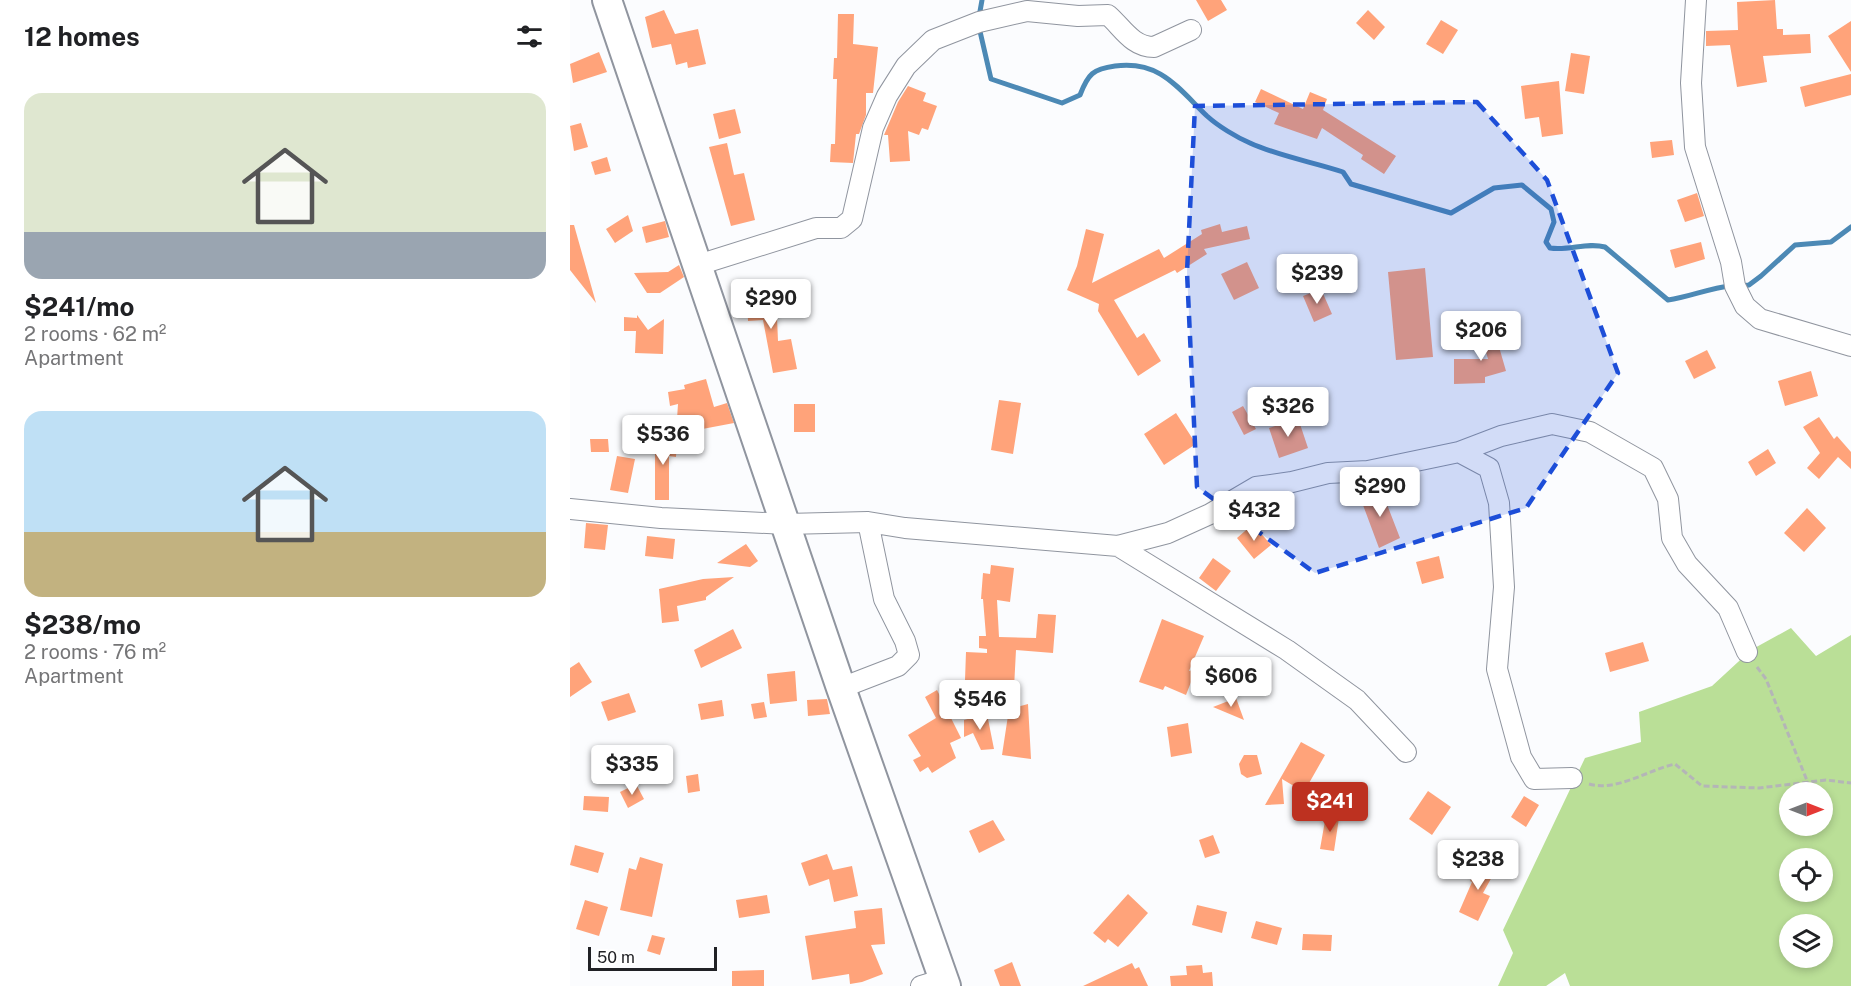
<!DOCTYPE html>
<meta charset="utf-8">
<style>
:root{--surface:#fff;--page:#f2f2f2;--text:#202124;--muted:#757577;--accent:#bd3120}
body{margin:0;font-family:"Public Sans",sans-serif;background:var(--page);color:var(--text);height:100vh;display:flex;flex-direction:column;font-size:22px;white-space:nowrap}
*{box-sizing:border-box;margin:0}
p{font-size:20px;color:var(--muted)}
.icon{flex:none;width:33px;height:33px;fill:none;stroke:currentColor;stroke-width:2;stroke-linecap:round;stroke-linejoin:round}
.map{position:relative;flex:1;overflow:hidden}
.panel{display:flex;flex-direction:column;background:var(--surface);width:570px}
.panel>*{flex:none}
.needle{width:39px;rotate:90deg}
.controls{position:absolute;left:1209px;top:782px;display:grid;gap:12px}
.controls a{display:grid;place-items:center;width:54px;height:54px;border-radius:50%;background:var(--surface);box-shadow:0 3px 9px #0003;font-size:30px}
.scale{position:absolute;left:18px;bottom:15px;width:129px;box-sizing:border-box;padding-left:6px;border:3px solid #202125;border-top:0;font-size:16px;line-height:21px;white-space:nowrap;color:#202125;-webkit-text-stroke:4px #fff;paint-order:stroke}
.price{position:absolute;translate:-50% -51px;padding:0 14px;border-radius:6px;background:#fff;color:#222;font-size:20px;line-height:39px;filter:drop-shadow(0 2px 3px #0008)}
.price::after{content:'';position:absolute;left:50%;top:36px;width:18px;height:14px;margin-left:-9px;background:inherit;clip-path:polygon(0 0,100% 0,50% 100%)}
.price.selected{background:var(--accent);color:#fff}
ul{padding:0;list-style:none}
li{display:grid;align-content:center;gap:12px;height:318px;padding:0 24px}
li span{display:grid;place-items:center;height:186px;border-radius:18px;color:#555}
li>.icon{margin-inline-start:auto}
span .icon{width:108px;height:108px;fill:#fffc;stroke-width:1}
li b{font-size:26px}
h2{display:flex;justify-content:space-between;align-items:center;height:72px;padding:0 24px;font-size:26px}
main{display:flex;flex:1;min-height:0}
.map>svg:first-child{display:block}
.green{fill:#badf97;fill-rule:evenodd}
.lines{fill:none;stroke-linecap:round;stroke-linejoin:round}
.stream{stroke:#4c89b5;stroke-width:5}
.building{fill:#ffa37a}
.street-casing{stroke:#90959f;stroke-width:22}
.secondary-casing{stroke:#90959f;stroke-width:32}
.path{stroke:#b4b5b7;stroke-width:3;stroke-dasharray:6 3;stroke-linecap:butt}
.street{stroke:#fff;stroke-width:20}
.secondary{stroke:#fff;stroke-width:28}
.marked{fill:#1d4ed8;fill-opacity:0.2;stroke:#1d4ed8;stroke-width:4.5;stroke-dasharray:12 8;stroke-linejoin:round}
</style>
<main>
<section class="panel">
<h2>12 homes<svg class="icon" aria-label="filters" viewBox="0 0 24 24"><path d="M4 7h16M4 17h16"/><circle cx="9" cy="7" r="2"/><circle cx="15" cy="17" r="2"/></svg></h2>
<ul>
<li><span style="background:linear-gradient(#dfe7d0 75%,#9aa5b1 0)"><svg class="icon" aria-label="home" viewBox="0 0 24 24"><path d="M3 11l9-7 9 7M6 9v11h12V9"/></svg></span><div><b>$241/mo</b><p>2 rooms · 62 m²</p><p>Apartment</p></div></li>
<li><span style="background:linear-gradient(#bfe0f5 65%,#c2b280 0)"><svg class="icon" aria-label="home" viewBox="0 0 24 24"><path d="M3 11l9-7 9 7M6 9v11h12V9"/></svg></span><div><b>$238/mo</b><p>2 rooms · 76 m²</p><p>Apartment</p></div></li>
</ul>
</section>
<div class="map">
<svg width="1281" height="986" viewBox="0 0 1281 986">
<rect width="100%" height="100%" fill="#fbfcfe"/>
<path class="green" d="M1221,628L1246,656L1281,635V986H1000L995,973L976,986H928L943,953L933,930L1015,758L1071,742L1069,712L1142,686L1181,650ZM1220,792H1252V825H1220ZM1220,858H1252V891H1220ZM1220,924H1252V957H1220Z"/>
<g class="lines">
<path class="stream" d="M409,17L412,0
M409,27L421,79L492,103L510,95C518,74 523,69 545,66C590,60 608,88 637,116C648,126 666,137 680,143C708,156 743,162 773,172L781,184L881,213L924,188L952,185L981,209L984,222L976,242L980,248C999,251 1017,242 1035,247L1098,300C1120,297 1139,288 1161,286
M1171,286L1179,285L1191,276L1225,245L1261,242L1281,227"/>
</g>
<path class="building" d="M626,0H651L657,10L638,21Z
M1205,0L1207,29H1213V35L1240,34L1241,53L1193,56L1197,82L1167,87L1160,45L1136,46V31L1168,30L1167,2Z
M94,10L105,34L128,29L136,64L118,68L117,62L106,65L101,44L82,48L75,17Z
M798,10L815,27L804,40L786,23Z
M268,14H284L283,44L308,47L303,93H296V115L289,134H286L283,163L260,162L261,144H265L267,79H263L264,58H267Z
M871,20L888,30L873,54L856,44Z
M1281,21V72L1258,36Z
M29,52L37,72L3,83L0,64Z
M1001,53L1020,56L1014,94L995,91Z
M1281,74V95L1235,107L1230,87Z
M989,81L993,134L972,137L969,117L955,119L951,86Z
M338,86L356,93L353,101L367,106L358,130L352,128L349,135L338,131L340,161L320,162L318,135H314L328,102Z
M691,89L733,109L740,92L757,99L753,110L826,156L814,174L791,159L793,155L752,128L747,139L704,124L709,113L685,102Z
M165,109L171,133L149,139L143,114Z
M11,123L18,147L4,151L0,126Z
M1102,140L1104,155L1082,158L1080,142Z
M157,143L164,175L174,173L185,220L161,226L139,147Z
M37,157L41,171L25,175L21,162Z
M1127,193L1134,216L1115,222L1107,200Z
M58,215L63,231L45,243L36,229Z
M95,221L99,237L76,243L72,227Z
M650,224L652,232L677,226L680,239L634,249L637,254L607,273L605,270L544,300L567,338L574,333L591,361L568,376L528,311L529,304L497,290L507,266L516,229L534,234L522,283L589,249L594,258L632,234L631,230Z
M0,225H4L26,303L0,270Z
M1131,242L1135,259L1105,268L1100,250Z
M677,262L689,288L664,300L651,274Z
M109,265L114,277L90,293H77L64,273L98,272Z
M855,268L863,357L826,360L818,272Z
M184,288H198V294H206L208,341L221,339L227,369L203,373L193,320L178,321L177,297L184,296Z
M751,289L762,314L744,322L733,296Z
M67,315L78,330L94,319L93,354L65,353L66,331H54V317L67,318Z
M923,326L936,371L915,377V383L884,384V359H918L910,331Z
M1137,350L1146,368L1124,379L1115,361Z
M1241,371L1248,396L1215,406L1208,381Z
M136,379L144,407L157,403L164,423L106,434L108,404L100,406L98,392L115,389L114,385Z
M429,400L451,403L443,454L421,450Z
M224,404H245V432H224Z
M673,406L686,429L674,435L662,412Z
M606,413L626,444L594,465L574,434Z
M1249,417L1264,439L1267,436L1281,452V469L1268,457L1249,479L1237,468L1250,453L1233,427Z
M728,418L738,448L709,458L699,428Z
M85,437L107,439L106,457L99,456V500H85Z
M20,439H38L39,452H21Z
M1198,449L1206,463L1186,476L1178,462Z
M47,456L65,459L58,493L40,490Z
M811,489L830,538L809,548L790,497Z
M1237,508L1256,528L1234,552L1214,533Z
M16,523L38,525L35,550L14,548Z
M683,524L701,545L684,559L667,538Z
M77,536L105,539L103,559L75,556Z
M176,544L188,561L180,567L147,563Z
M869,556L874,578L852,584L846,562Z
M643,558L661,571L646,591L629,578Z
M421,565L444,568L440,602L427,600L429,637L466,638L468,614L486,615L483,653L446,650L444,688L415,687V680H395L396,652L417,653V649L409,648V636H416L413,599H411L413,573L420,574Z
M164,577L136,597V600L107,606L109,621L92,623L89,589L133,579Z
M592,619L634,636L619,671L626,669L616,695L595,686L593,690L569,682Z
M163,629L172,648L131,668L124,650Z
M1073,642L1079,661L1040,672L1035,653Z
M9,662L22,682L0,697V668Z
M225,671L227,701L200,704L197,674Z
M367,690L391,738L380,743L386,758L362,773L358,767L350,772L343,760L351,756L338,735L366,718L355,697Z
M59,693L66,712L38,721L31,702Z
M666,698L674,720L643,707Z
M257,699L260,714L238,716L237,700Z
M152,700L154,716L131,720L128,704Z
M194,702L197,717L184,719L181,704Z
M458,704L461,759L432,755L439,709Z
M417,714L424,749L411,750L403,733L394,737V720Z
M618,723L622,753L601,757L597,727Z
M731,742L755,755L734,792L712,779L714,804L695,805Z
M674,755H687L692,774L677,778L671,774L669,764Z
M69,757L72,774L59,776L56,759Z
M128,774L130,791L118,793L116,776Z
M66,784L74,799L58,808L50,792Z
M858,791L881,807L862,835L839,819Z
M14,796L39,797L38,812L13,810Z
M954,796L969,805L956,827L941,817Z
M756,815L769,818L764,851L750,849Z
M423,820L435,840L409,853L399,831Z
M643,835L650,853L635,858L629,840Z
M5,845L34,853L28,873L0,865Z
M257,854L263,870L282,866L288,896L264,902L259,879L239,886L231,863Z
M70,857L93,864L82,917L50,910L59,868L66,870Z
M913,858L928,866L913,893L920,896L908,921L889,912L902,882L900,881Z
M558,894L578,913L548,947L538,939L535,943L523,933Z
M197,895L200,913L169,918L166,900Z
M15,900L38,907L29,936L6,929Z
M627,905L657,912L652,933L622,925Z
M312,908L315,944L301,945L313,974L292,982L280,984L279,974L242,980L235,936L286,928L284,911Z
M686,921L712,928L707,945L681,938Z
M733,934L762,935L761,951L732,950Z
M82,935L95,938L90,955L77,951Z
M442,962L451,986H430L424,970Z
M562,963L565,969L569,967L578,986H513Z
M632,965L633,973L642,972L643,986H601L600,976L617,975L616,966Z
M194,970V986H162V971Z"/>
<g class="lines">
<g class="street-casing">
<path id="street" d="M1126,0L1121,83L1125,147L1161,262L1165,286L1175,306L1190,319L1281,346
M128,265L246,228H271L282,219L303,128L317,96L336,66L363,40L409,22L457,11L508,16L538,15C552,27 562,47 584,47L621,30
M889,452L919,468L929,503L934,587L927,669L951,757L964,779L1002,778
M0,509L91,518L216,524L298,522L335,528L548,546L598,533L640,514L686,487L722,482L758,473L798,471L889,452L931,436L982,424L1020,432L1083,468L1098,499L1102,538L1117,564L1158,608L1177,652
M548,546L717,650L787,700L836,752
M271,688L328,666L339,655L335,641L314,599L298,522
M351,986L374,979"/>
</g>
<g class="secondary-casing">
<path id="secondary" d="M37,0L271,688L376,986"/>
</g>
<path class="path" d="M1187,667L1196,679L1238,783
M1019,784C1046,792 1078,770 1105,764L1132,786L1189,788L1256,780L1281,783"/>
<use href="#street" class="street"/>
<use href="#secondary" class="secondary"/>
</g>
<path class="marked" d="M907,102L977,180L1048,373L956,508L745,573L627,487L617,272L625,106Z"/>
</svg>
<div class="controls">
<a><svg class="needle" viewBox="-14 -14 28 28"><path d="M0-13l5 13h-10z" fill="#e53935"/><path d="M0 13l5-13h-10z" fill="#757577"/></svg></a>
<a><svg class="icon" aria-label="locate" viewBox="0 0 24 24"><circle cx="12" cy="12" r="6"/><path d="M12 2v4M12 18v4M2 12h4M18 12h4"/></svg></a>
<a><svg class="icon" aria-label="layers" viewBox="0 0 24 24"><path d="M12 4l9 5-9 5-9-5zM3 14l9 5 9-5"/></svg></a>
</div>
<div class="scale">50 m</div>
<b class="price" style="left:747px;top:305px">$239</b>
<b class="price" style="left:201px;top:330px">$290</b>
<b class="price" style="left:911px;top:362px">$206</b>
<b class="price" style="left:718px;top:438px">$326</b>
<b class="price" style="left:93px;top:466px">$536</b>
<b class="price" style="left:810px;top:518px">$290</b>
<b class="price" style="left:684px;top:542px">$432</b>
<b class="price" style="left:661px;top:708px">$606</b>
<b class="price" style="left:410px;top:731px">$546</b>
<b class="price" style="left:62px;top:796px">$335</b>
<b class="price selected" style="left:760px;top:833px">$241</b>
<b class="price" style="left:908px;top:891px">$238</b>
</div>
</main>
